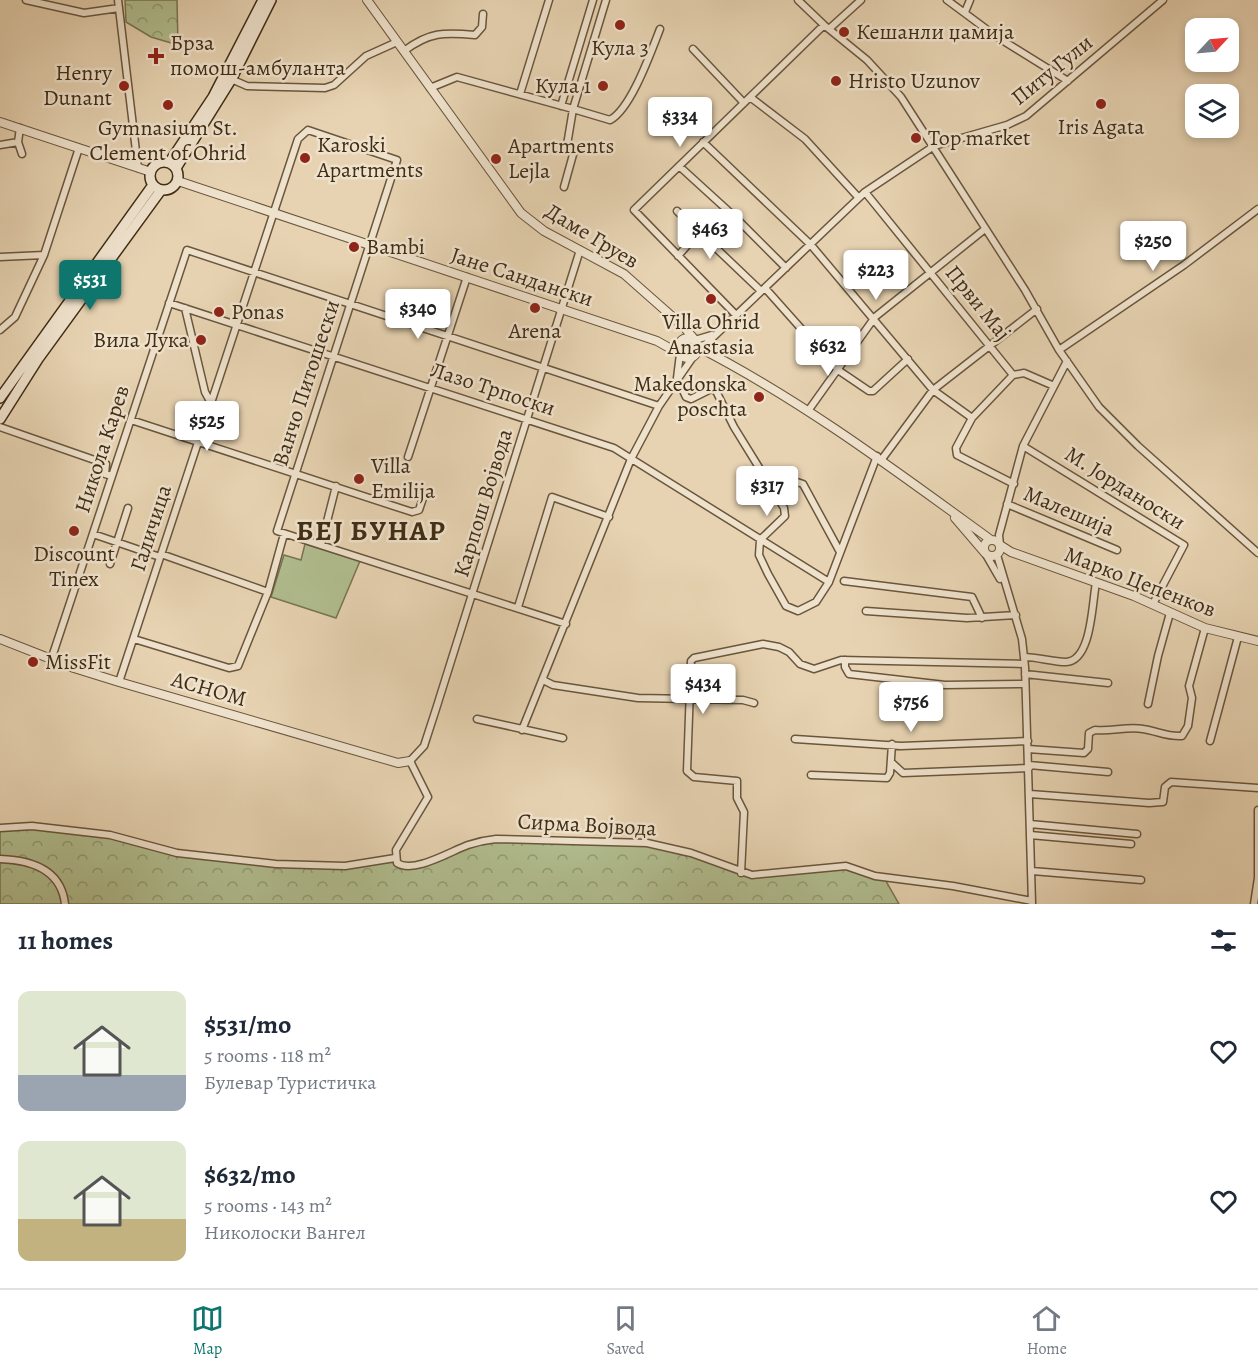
<!DOCTYPE html>
<meta charset="utf-8">
<style>
:root{--surface:#fff;--page:#f6f6f7;--text:#1f2937;--muted:#747a83;--line:#e0e1e3;--accent:#0f766e}
body{margin:0;font-family:Alegreya,serif;background:var(--page);color:var(--text);height:100vh;display:flex;flex-direction:column;font-size:22px;white-space:nowrap}
*{box-sizing:border-box;margin:0}
p{font-size:20px;color:var(--muted)}
.icon{flex:none;width:33px;height:33px;fill:none;stroke:currentColor;stroke-width:2;stroke-linecap:round;stroke-linejoin:round}
.map{position:relative;height:904px;overflow:hidden}
.side{display:flex;flex-direction:column;background:var(--surface);flex:1}
.side>*{flex:none}
.needle{width:39px;rotate:64deg}
.tools{position:absolute;left:1185px;top:18px;display:grid;gap:12px}
.tools a{display:grid;place-items:center;width:54px;height:54px;border-radius:12px;background:var(--surface);box-shadow:0 3px 9px #0003;font-size:30px}
.price{position:absolute;translate:-50% -51px;padding:0 14px;border-radius:6px;background:#fff;color:#222;font-size:20px;line-height:39px;filter:drop-shadow(0 2px 3px #0008)}
.price::after{content:'';position:absolute;left:50%;top:36px;width:18px;height:14px;margin-left:-9px;background:inherit;clip-path:polygon(0 0,100% 0,50% 100%)}
.price.current{background:var(--accent);color:#fff}
ul{padding:0;list-style:none}
li{display:flex;align-items:center;gap:18px;height:150px;padding:0 18px}
li span{display:grid;place-items:center;flex:none;width:168px;height:120px;border-radius:12px;color:#555}
li>.icon{margin-inline-start:auto}
span .icon{width:72px;height:72px;fill:#fffc;stroke-width:1}
li b{font-size:26px}
h2{display:flex;justify-content:space-between;align-items:center;height:72px;padding:0 18px;font-size:26px}
.tab-bar{display:flex;justify-content:space-around;align-items:center;height:84px;border-top:2px solid var(--line);background:var(--surface);font-size:16px;color:var(--muted)}
.tab-bar a{display:grid;justify-items:center;gap:3px}
.tab-bar .current{color:var(--accent)}
.map>svg:first-child{display:block}
.grass{fill:#b1be90;stroke:#787652;stroke-width:1.5}
.forest{fill:url(#forest-crowns);stroke:#787652;stroke-width:1.5}
.lines{fill:none;stroke-linecap:round;stroke-linejoin:round}
.minor-casing{stroke:#6a563c;stroke-width:9}
.tertiary-casing{stroke:#6a563c;stroke-width:10}
.secondary-casing{stroke:#402d15;stroke-width:12}
.minor{stroke:#efe2cd;stroke-width:6}
.tertiary{stroke:#efe2cd;stroke-width:8}
.secondary{stroke:#efe2cd;stroke-width:9}
.poi-dot{fill:#8f2418;stroke:#efe2cd;stroke-width:2}
.labels{text-anchor:middle;dominant-baseline:central;stroke-width:5;stroke-linejoin:round;paint-order:stroke}
.poi-label{font-size:22px;fill:#402d15;stroke:#efe2cd;text-anchor:start}
.street-label{font-size:22px;fill:#402d15;stroke:#efe2cd}
.district-label{font-size:28px;font-weight:bold;letter-spacing:1.5px;fill:#402d15;stroke:#efe2cd}
</style>
<div class="map">
<svg width="1258" height="904" viewBox="0 0 1258 904">
<defs>
<pattern id="forest-crowns" width="20" height="18" patternUnits="userSpaceOnUse" patternTransform="scale(1.5)"><rect width="20" height="18" fill="#b1be90"/><path d="M2 6a3 3 0 1 1 6 0M12 15a3 3 0 1 1 6 0" fill="none" stroke="#919b74"/></pattern>
</defs>
<rect width="100%" height="100%" fill="#e7d3b2"/>
<filter id="stains"><feTurbulence type="fractalNoise" baseFrequency=".00333" numOctaves="4"/><feColorMatrix values="0 0 0 0 .2 0 0 0 0 .09 0 0 0 0 .02 0 0 0 .5 -.17"/></filter>
<radialGradient id="worn" r=".72"><stop offset=".6" stop-color="#630" stop-opacity="0"/><stop offset="1" stop-color="#630" stop-opacity=".3"/></radialGradient>
<path class="grass" d="M305,544L360,561L336,618L271,597L284,555L301,560Z"/>
<path class="forest" d="M125,0H177L178,45L151,37L126,22Z
M23,826L79,831L165,850L244,861L335,866L395,858L403,866L496,839L663,846L752,875L846,866L883,876L899,904H0V828Z"/>
<g class="lines">
<g class="minor-casing">
<path id="minor" d="M26,0L84,13L119,8
M118,0L138,168
M798,0L824,25L867,60L901,97L1025,290L1059,350L1099,407L1138,446L1258,553
M947,0L997,37L1068,81
M965,12L970,0
M829,29L861,0
M693,49L744,103
M404,51C429,32 444,32 475,35L482,27L483,14
M231,79L247,86L325,88L334,85L366,56L397,42
M430,88L457,77L573,109L606,0
M520,94L549,0
M750,97L805,139L858,197
M561,106L593,0
M20,128L18,142L22,154
M703,142L811,245L933,390L972,418L956,448L957,455L1014,484
M0,145L18,142
M679,166L735,217L786,268
M564,187L574,151L567,149V145L573,109L610,120C631,109 651,52 660,29
M865,192L1013,375L1024,373L1054,386
M677,211L761,291
M580,250L436,709L424,746L410,761L428,797L396,850L397,863C414,874 451,851 468,845C477,842 486,840 496,839L647,843L691,853L752,875L846,866L875,876L953,886L1032,901
M44,255L79,148
M678,256L698,233
M0,257L44,255L15,317L0,330
M765,288L838,370L869,391H873L908,359
M169,303L614,448L829,582L877,456
M185,308L205,392L211,403
M735,314L634,210L824,25
M695,340L712,335
M698,347L706,344L865,192L934,146L1007,125L1026,116L1163,0
M1059,350L1184,265L1258,209
M680,354L677,378L686,397L691,399L711,389L716,391L734,427L784,508L785,516L760,540L759,555L768,574L786,606L798,611L816,602L829,582
M808,411L875,317L985,229
M972,418L1013,375
M131,420L412,512L419,510L425,492
M0,427L106,464L105,474L112,476
M1023,446L1184,545L1153,604
M408,457L467,277
M882,459L933,390L1037,309
M774,492L794,481L803,484L840,552
M1007,504L1117,550
M93,534L160,557
M321,545L336,486
M1000,545L999,535L1023,446L1067,361
M985,553L1000,579
M161,554L268,592
M997,555L1022,639L1025,667L1032,903
M110,564L128,508
M844,581L972,597L982,618
M518,607L552,497L609,517
M866,611L967,618L1016,615
M134,639L229,668L238,666L268,592L284,534
M1024,657C1038,657 1052,662 1066,662C1092,661 1092,602 1096,583
M51,660L187,250L659,406
M845,660V667L849,674L945,685L1025,684
M1025,674L1108,683
M543,680L553,685L638,698L743,700L754,703
M119,682L298,139L308,130L397,160L277,531L566,624
M1148,704L1158,656L1170,613
M477,719L563,738
M522,730L631,459L659,406L693,357
M795,739L901,746L1028,741
M1210,741L1238,637
M1028,749L1084,753L1088,749L1089,733L1095,730C1111,732 1127,726 1143,729C1157,731 1167,737 1182,736L1188,726L1192,698L1189,686L1205,628
M891,762L903,773L1029,768
M1029,765L1108,772
M811,775L887,778L890,773L892,744
M1030,794L1149,803L1163,802L1165,787L1171,782L1258,788
M1030,824L1137,834
M0,828L32,826L110,835L177,853L276,864L345,866L395,858
M1030,835L1131,844
M0,859C31,860 61,869 65,904
M1032,871L1141,880
M741,873L744,812L737,798V781L694,777L687,771L691,661L694,658L763,644L779,647L789,652L800,664L814,669L841,660L1024,664
M1254,904L1258,878V810"/>
</g>
<g class="tertiary-casing">
<path id="tertiary" d="M367,0L521,213L544,231L624,274L684,327L695,340
M0,122L151,172
M178,181L657,341L680,354
M678 348a10 10 0 1 1 20 0a10 10 0 1 1-20 0Z
M698,347C803,401 896,471 991,540
M955,518L985,553
M984 548a8 8 0 1 1 16 0a8 8 0 1 1-16 0Z
M1000,545L1011,552L1134,596L1205,628L1258,641
M0,639L74,668L119,682L398,763L410,761"/>
</g>
<g class="secondary-casing">
<path id="secondary" d="M150 176a14 14 0 1 1 28 0a14 14 0 1 1-28 0Z
M169,163L213,97L263,0
M176,168L232,78L271,0
M0,398L153,185
M0,419L38,359L161,190"/>
</g>
<use href="#minor" class="minor"/>
<use href="#tertiary" class="tertiary"/>
<use href="#secondary" class="secondary"/>
</g>
<g class="poi-dot">
<circle cx="620" cy="25" r="6"/>
<circle cx="844" cy="32" r="6"/>
<path d="M153 47h6v6h6v6h-6v6h-6v-6h-6v-6h6z"/>
<circle cx="836" cy="81" r="6"/>
<circle cx="124" cy="86" r="6"/>
<circle cx="603" cy="86" r="6"/>
<circle cx="1101" cy="104" r="6"/>
<circle cx="168" cy="105" r="6"/>
<circle cx="916" cy="138" r="6"/>
<circle cx="305" cy="158" r="6"/>
<circle cx="496" cy="159" r="6"/>
<circle cx="354" cy="247" r="6"/>
<circle cx="711" cy="299" r="6"/>
<circle cx="535" cy="308" r="6"/>
<circle cx="219" cy="312" r="6"/>
<circle cx="201" cy="340" r="6"/>
<circle cx="759" cy="397" r="6"/>
<circle cx="359" cy="479" r="6"/>
<circle cx="74" cy="531" r="6"/>
<circle cx="33" cy="662" r="6"/>
</g>
<g class="labels">
<g class="poi-label">
<text x="856" y="32">Кешанли џамија</text>
<text x="170" y="43">Брза<tspan x="170" dy="25">помош-амбуланта</tspan></text>
<text x="620" y="48" text-anchor="middle">Кула 3</text>
<text x="112" y="73" text-anchor="end">Henry<tspan x="112" dy="25">Dunant</tspan></text>
<text x="848" y="81">Hristo Uzunov</text>
<text x="591" y="86" text-anchor="end">Кула 1</text>
<text x="1101" y="127" text-anchor="middle">Iris Agata</text>
<text x="168" y="128" text-anchor="middle">Gymnasium St.<tspan x="168" dy="25">Clement of Ohrid</tspan></text>
<text x="928" y="138">Top market</text>
<text x="317" y="145">Karoski<tspan x="317" dy="25">Apartments</tspan></text>
<text x="508" y="146">Apartments<tspan x="508" dy="25">Lejla</tspan></text>
<text x="366" y="247">Bambi</text>
<text x="231" y="312">Ponas</text>
<text x="711" y="322" text-anchor="middle">Villa Ohrid<tspan x="711" dy="25">Anastasia</tspan></text>
<text x="535" y="331" text-anchor="middle">Arena</text>
<text x="189" y="340" text-anchor="end">Вила Лука</text>
<text x="747" y="384" text-anchor="end">Makedonska<tspan x="747" dy="25">poschta</tspan></text>
<text x="371" y="466">Villa<tspan x="371" dy="25">Emilija</tspan></text>
<text x="74" y="554" text-anchor="middle">Discount<tspan x="74" dy="25">Tinex</tspan></text>
<text x="45" y="662">MissFit</text>
</g>
<g class="street-label">
<text transform="translate(1052 70) rotate(-39)">Питу Гули</text>
<text transform="translate(592 236) rotate(31)">Даме Груев</text>
<text transform="translate(522 277) rotate(18)">Јане Сандански</text>
<text transform="translate(978 303) rotate(51)">Први Мај</text>
<text transform="translate(306 383) rotate(-72)">Ванчо Питошески</text>
<text transform="translate(493 389) rotate(18)">Лазо Трпоски</text>
<text transform="translate(102 449) rotate(-72)">Никола Карев</text>
<text transform="translate(1125 488) rotate(32)">М. Јорданоски</text>
<text transform="translate(483 503) rotate(-73)">Карпош Војвода</text>
<text transform="translate(1069 511) rotate(23)">Малешија</text>
<text transform="translate(151 528) rotate(-72)">Галичица</text>
<text transform="translate(1140 582) rotate(21)">Марко Цепенков</text>
<text transform="translate(209 689) rotate(16)">АСНОМ</text>
<text transform="translate(587 825) rotate(3)">Сирма Војвода</text>
</g>
<g class="district-label">
<text x="371" y="531">БЕЈ БУНАР</text>
</g>
</g>
<rect width="100%" height="100%" filter="url(#stains)"/>
<rect width="100%" height="100%" fill="url(#worn)"/>
</svg>
<div class="tools">
<a><svg class="needle" viewBox="-14 -14 28 28"><path d="M0-13l5 13h-10z" fill="#e53935"/><path d="M0 13l5-13h-10z" fill="#747a83"/></svg></a>
<a><svg class="icon" aria-label="layers" viewBox="0 0 24 24"><path d="M12 4l9 5-9 5-9-5zM3 14l9 5 9-5"/></svg></a>
</div>
<b class="price" style="left:680px;top:148px">$334</b>
<b class="price" style="left:710px;top:260px">$463</b>
<b class="price" style="left:1153px;top:272px">$250</b>
<b class="price" style="left:876px;top:301px">$223</b>
<b class="price current" style="left:90px;top:311px">$531</b>
<b class="price" style="left:418px;top:340px">$340</b>
<b class="price" style="left:828px;top:377px">$632</b>
<b class="price" style="left:207px;top:452px">$525</b>
<b class="price" style="left:767px;top:517px">$317</b>
<b class="price" style="left:703px;top:715px">$434</b>
<b class="price" style="left:911px;top:733px">$756</b>
</div>
<section class="side">
<h2>11 homes<svg class="icon" aria-label="filters" viewBox="0 0 24 24"><path d="M4 7h16M4 17h16"/><circle cx="9" cy="7" r="2"/><circle cx="15" cy="17" r="2"/></svg></h2>
<ul>
<li><span style="background:linear-gradient(#dfe7d0 70%,#9aa5b1 0)"><svg class="icon" aria-label="home" viewBox="0 0 24 24"><path d="M3 11l9-7 9 7M6 9v11h12V9"/></svg></span><div><b>$531/mo</b><p>5 rooms · 118 m²</p><p>Булевар Туристичка</p></div><svg class="icon" aria-label="heart" viewBox="0 0 24 24"><path d="M12 20l-8-8c-3-5 5-10 8-4 3-6 11-1 8 4z"/></svg></li>
<li><span style="background:linear-gradient(#dfe7d0 65%,#c2b280 0)"><svg class="icon" aria-label="home" viewBox="0 0 24 24"><path d="M3 11l9-7 9 7M6 9v11h12V9"/></svg></span><div><b>$632/mo</b><p>5 rooms · 143 m²</p><p>Николоски Вангел</p></div><svg class="icon" aria-label="heart" viewBox="0 0 24 24"><path d="M12 20l-8-8c-3-5 5-10 8-4 3-6 11-1 8 4z"/></svg></li>
</ul>
</section>
<nav class="tab-bar">
<a class="current"><svg class="icon" aria-label="map" viewBox="0 0 24 24"><path d="M3 6l6-2 6 2 6-2v14l-6 2-6-2-6 2zM9 4v14M15 6v14"/></svg>Map</a>
<a><svg class="icon" aria-label="saved" viewBox="0 0 24 24"><path d="M7 4h10v16l-5-4-5 4z"/></svg>Saved</a>
<a><svg class="icon" aria-label="home" viewBox="0 0 24 24"><path d="M3 11l9-7 9 7M6 9v11h12V9"/></svg>Home</a>
</nav>
